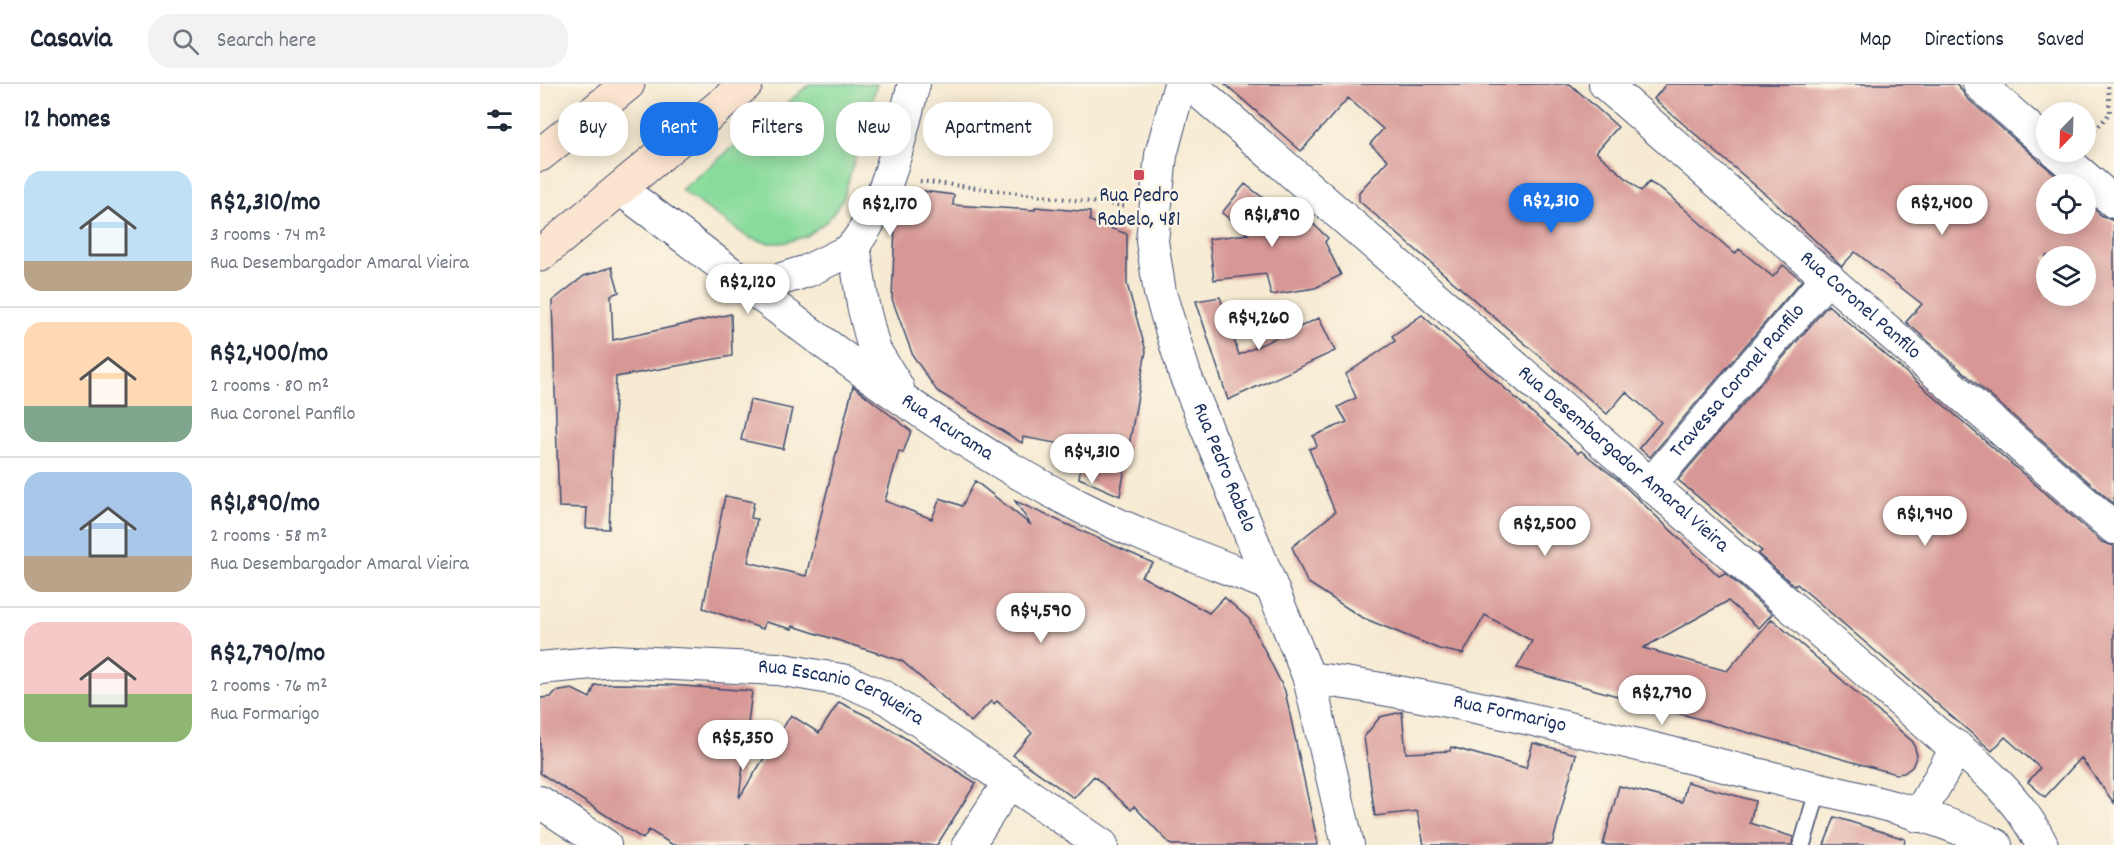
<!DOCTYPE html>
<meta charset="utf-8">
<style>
:root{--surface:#fff;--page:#f2f2f3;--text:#1f2937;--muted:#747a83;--line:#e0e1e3;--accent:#1a73e8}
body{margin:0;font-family:Dekko,sans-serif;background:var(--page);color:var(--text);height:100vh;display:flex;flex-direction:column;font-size:22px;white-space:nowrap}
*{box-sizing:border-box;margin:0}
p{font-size:20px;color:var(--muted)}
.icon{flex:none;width:33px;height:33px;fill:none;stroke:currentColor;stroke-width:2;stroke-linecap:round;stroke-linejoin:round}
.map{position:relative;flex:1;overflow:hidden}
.drawer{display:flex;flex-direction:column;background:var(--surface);width:540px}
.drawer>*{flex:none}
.guide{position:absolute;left:18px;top:18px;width:570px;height:54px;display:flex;gap:12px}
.needle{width:39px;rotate:203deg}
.buttons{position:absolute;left:1496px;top:18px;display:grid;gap:12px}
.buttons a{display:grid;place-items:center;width:60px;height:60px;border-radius:50%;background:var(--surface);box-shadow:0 3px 15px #0003;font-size:30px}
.price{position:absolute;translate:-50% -51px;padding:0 14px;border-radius:21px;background:#fff;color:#222;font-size:20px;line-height:39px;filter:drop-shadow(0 2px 3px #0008)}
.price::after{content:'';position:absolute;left:50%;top:36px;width:18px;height:14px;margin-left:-9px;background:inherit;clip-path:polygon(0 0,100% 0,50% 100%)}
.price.current{background:var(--accent);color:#fff}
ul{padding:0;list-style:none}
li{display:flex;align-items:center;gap:18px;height:150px;padding:0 24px}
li+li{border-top:2px solid var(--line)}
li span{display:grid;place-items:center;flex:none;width:168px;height:120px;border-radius:18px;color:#555}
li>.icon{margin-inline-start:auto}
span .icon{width:72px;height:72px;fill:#fffc;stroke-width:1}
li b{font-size:26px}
h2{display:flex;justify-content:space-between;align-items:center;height:72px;padding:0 24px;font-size:26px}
.pill{padding:0 21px;border-radius:24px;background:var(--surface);box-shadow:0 3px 15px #0003;font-size:21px;line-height:54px}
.pill.current{background:var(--accent);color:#fff}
header{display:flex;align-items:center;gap:36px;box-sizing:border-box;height:84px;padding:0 30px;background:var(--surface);border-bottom:2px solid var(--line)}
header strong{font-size:28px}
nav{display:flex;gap:33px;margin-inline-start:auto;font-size:21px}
.search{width:420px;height:54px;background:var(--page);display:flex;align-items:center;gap:15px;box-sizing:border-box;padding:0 21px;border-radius:24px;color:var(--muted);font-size:22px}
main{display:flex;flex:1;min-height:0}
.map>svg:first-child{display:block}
.green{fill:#88db9c;stroke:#52857d;stroke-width:1.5}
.building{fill:#d79795;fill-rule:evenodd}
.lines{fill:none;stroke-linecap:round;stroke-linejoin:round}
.service-casing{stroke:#3c4b6f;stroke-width:19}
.minor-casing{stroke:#3c4b6f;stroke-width:34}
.secondary-casing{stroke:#3c4b6f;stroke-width:35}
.path{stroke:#3c4b6f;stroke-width:4;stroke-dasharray:1.5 4.5;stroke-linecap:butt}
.service{stroke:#fff;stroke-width:16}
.minor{stroke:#fff;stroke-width:32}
.secondary{stroke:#fce5d0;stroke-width:33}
.poi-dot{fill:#d1495b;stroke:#fcf5e5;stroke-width:2}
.labels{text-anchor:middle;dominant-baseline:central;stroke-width:5;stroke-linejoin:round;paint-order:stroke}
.poi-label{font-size:21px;fill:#1b2f5e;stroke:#fcf5e5}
.street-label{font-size:21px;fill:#1b2f5e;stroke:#fcf5e5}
</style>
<header>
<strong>Casavia</strong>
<div class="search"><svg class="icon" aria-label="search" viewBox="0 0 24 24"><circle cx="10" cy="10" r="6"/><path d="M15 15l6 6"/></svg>Search here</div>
<nav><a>Map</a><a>Directions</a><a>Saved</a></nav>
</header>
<main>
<section class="drawer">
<h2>12 homes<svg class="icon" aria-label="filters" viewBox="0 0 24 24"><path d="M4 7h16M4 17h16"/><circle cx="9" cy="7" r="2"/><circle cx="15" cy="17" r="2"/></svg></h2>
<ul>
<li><span style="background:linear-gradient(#bfe0f5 75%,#b9a48a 0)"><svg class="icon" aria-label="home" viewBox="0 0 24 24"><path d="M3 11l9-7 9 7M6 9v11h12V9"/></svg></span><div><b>R$2,310/mo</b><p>3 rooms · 74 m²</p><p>Rua Desembargador Amaral Vieira</p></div></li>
<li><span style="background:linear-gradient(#ffd9b3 70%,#7fa58c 0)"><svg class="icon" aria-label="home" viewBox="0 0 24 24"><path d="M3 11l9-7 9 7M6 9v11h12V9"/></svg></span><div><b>R$2,400/mo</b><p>2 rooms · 80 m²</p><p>Rua Coronel Panfilo</p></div></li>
<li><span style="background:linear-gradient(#a9c7e8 70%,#b9a48a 0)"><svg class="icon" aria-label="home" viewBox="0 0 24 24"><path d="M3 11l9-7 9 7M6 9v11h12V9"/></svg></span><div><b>R$1,890/mo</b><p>2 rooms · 58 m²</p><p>Rua Desembargador Amaral Vieira</p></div></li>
<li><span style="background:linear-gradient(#f6c9c9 60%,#8fb573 0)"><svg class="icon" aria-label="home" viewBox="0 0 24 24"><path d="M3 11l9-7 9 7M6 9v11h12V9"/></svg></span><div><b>R$2,790/mo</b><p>2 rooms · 76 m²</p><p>Rua Formarigo</p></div></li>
</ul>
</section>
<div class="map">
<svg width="1574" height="761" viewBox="0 0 1574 761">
<rect width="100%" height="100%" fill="#fcf5e5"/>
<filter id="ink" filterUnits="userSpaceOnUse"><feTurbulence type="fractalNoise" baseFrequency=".0167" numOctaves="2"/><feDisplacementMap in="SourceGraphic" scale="12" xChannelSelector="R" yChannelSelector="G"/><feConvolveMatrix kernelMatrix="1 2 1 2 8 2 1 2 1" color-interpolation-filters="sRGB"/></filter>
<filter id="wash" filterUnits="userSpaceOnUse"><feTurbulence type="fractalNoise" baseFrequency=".008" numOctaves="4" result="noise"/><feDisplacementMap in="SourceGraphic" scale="24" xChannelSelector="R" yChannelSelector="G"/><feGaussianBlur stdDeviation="1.35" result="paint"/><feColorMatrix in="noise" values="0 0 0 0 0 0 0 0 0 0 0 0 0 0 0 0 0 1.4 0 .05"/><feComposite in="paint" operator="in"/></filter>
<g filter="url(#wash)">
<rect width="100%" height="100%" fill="#f6ead2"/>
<path class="green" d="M270,0H337L303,115L288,136L267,152L243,159H229L209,154L141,106Z"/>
<g id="blocks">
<path class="building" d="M685,0H1030L1078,43L1056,68L1101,107L1109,98L1123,106L1195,170L1199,165L1233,193L1243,181L1262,196L1110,373L1099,364L1121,338L1086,308L1067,330L819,117V108L848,76L830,60L843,45L808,14L761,67Z
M1126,0H1417L1427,14L1526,100H1506V140H1545V117L1562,132L1574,137V420L1366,238L1382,220L1315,168L1302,182L1231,115L1114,15ZM1506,172H1545V212H1506Z
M705,100L762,144L769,136L788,154L785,158L801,191L775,204L731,211L726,190L674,196L669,155L708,150L682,129Z
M367,105L414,111L413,121L495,126V123L550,128V137L587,150V200L606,267L580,412L539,394L544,364L483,353L482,359L397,307L373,272L352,215L355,143Z
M72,183L79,208L71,211L73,256L191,230L192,272L76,293L69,445L46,444L47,424L19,423L12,217L44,192Z
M680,213L699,271L779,234L795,267L688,316L656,217Z
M1288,221L1562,458L1574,462V719L1541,674L1505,713L1488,698L1500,684L1465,653L1452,667L1257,500L1255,502L1218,470L1222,467L1138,396Z
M882,231L1038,369L1041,367L1078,396L1179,492L1185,489L1232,530L1219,544L1188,517L1103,564L1187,587L1232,535L1373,658L1377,671L1372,683L1364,689L1356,690L977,584L992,557L945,531L923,570L899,565L821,533L767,498L752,463L795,428L769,365L777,362L773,352L807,338L798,323L816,314L806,290L855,257L852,252Z
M313,302L371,347L363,369L359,367L345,417L392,435L400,414L422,422L435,397L491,441L475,417L613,479L601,492L669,529L684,513L709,535L745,607L778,761H631L594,722L591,726L554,692L534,714L473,671L492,649L457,617L454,620L451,617L431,638L362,577L253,542L252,545L225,538L223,545L163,524L185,412L214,418L211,434L217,435L208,478L266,492Z
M210,316L252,325L243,365L201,356Z
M76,600L129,601L212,607L199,714L251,631L279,649L299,618L341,639L436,699L397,761H133L109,746L103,755L0,689V614L11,613L15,608L32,605L50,614L55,601Z
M862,628L866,669L910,667L911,663L986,684L993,659L1036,670L1012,761H884L877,727L835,732L824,653L840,633Z
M1147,698L1215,717L1210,739L1253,753L1252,761H1063L1079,702L1142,718Z
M1295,733L1365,755L1364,761H1284Z"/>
</g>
</g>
<g filter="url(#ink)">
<use href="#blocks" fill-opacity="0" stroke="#3c4b6f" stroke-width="1.5"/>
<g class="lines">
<g class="service-casing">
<path id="service" d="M1262,761L1278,706"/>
</g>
<g class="minor-casing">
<g id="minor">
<path id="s1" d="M640,0L621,71L612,157L620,209L645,291L769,594L808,761"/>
<path id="s2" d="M650,0L1399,651C1439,677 1481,717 1502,761"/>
<path id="s3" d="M1065,0L1574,444"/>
<path d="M1439,0L1506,59"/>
<path d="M1516,68L1574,118"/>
<path id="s4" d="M80,105C227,214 377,340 541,423C601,453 667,476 730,501"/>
<path d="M314,161L323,221L334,265L358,304"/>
<path d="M213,204L267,187L310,166C348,121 359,55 374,0"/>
<path id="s5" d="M1110,401L1288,193"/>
<path id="s6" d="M0,584L73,577L238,585L307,597L346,614L562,761"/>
<path id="s7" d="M769,594C916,613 1060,652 1204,687C1288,708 1377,722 1456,761"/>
<path d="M0,718L65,761"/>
<path d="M1378,732L1417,663"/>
<path d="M428,761L470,697"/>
</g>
</g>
<g class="secondary-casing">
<path id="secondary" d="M0,71L88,0
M0,171L206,0"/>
</g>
<path class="path" d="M1547,55L1570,29L1568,0
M380,97L584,122"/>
<use href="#service" class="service"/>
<use href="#minor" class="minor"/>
<use href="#secondary" class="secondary"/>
</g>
</g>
<rect class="poi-dot" x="593" y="85" width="12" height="12" rx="3"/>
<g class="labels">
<g class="poi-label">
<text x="599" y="113">Rua Pedro<tspan x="599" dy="24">Rabelo, 481</tspan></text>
</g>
<g class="street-label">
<text stroke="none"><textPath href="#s3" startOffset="338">Rua Coronel Panfilo</textPath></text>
<text stroke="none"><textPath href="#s5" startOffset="136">Travessa Coronel Panfilo</textPath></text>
<text stroke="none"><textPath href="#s4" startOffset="405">Rua Acurama</textPath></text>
<text stroke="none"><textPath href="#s2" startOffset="573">Rua Desembargador Amaral Vieira</textPath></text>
<text stroke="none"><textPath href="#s1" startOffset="399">Rua Pedro Rabelo</textPath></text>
<text stroke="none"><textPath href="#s6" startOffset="306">Rua Escanio Cerqueira</textPath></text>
<text stroke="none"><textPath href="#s7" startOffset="204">Rua Formarigo</textPath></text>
</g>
</g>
</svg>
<div class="buttons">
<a><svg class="needle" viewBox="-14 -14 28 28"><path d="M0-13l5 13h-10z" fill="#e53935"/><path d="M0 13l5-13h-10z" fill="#747a83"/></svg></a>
<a><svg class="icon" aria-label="locate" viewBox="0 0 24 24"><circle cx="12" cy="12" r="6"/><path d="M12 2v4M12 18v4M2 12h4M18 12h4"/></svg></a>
<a><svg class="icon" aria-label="layers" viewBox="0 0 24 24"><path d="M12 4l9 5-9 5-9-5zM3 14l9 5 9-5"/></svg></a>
</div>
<b class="price current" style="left:1011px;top:150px">R$2,310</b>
<b class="price" style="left:1402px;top:152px">R$2,400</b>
<b class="price" style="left:350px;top:153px">R$2,170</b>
<b class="price" style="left:732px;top:164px">R$1,890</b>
<b class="price" style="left:208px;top:231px">R$2,120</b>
<b class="price" style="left:719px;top:267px">R$4,260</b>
<b class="price" style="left:552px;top:401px">R$4,310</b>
<b class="price" style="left:1385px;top:463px">R$1,940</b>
<b class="price" style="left:1005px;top:473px">R$2,500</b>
<b class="price" style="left:501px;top:560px">R$4,590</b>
<b class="price" style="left:1122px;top:642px">R$2,790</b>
<b class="price" style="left:203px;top:687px">R$5,350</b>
<div class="guide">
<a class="pill">Buy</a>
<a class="pill current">Rent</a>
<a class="pill">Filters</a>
<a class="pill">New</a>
<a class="pill">Apartment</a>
</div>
</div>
</main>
